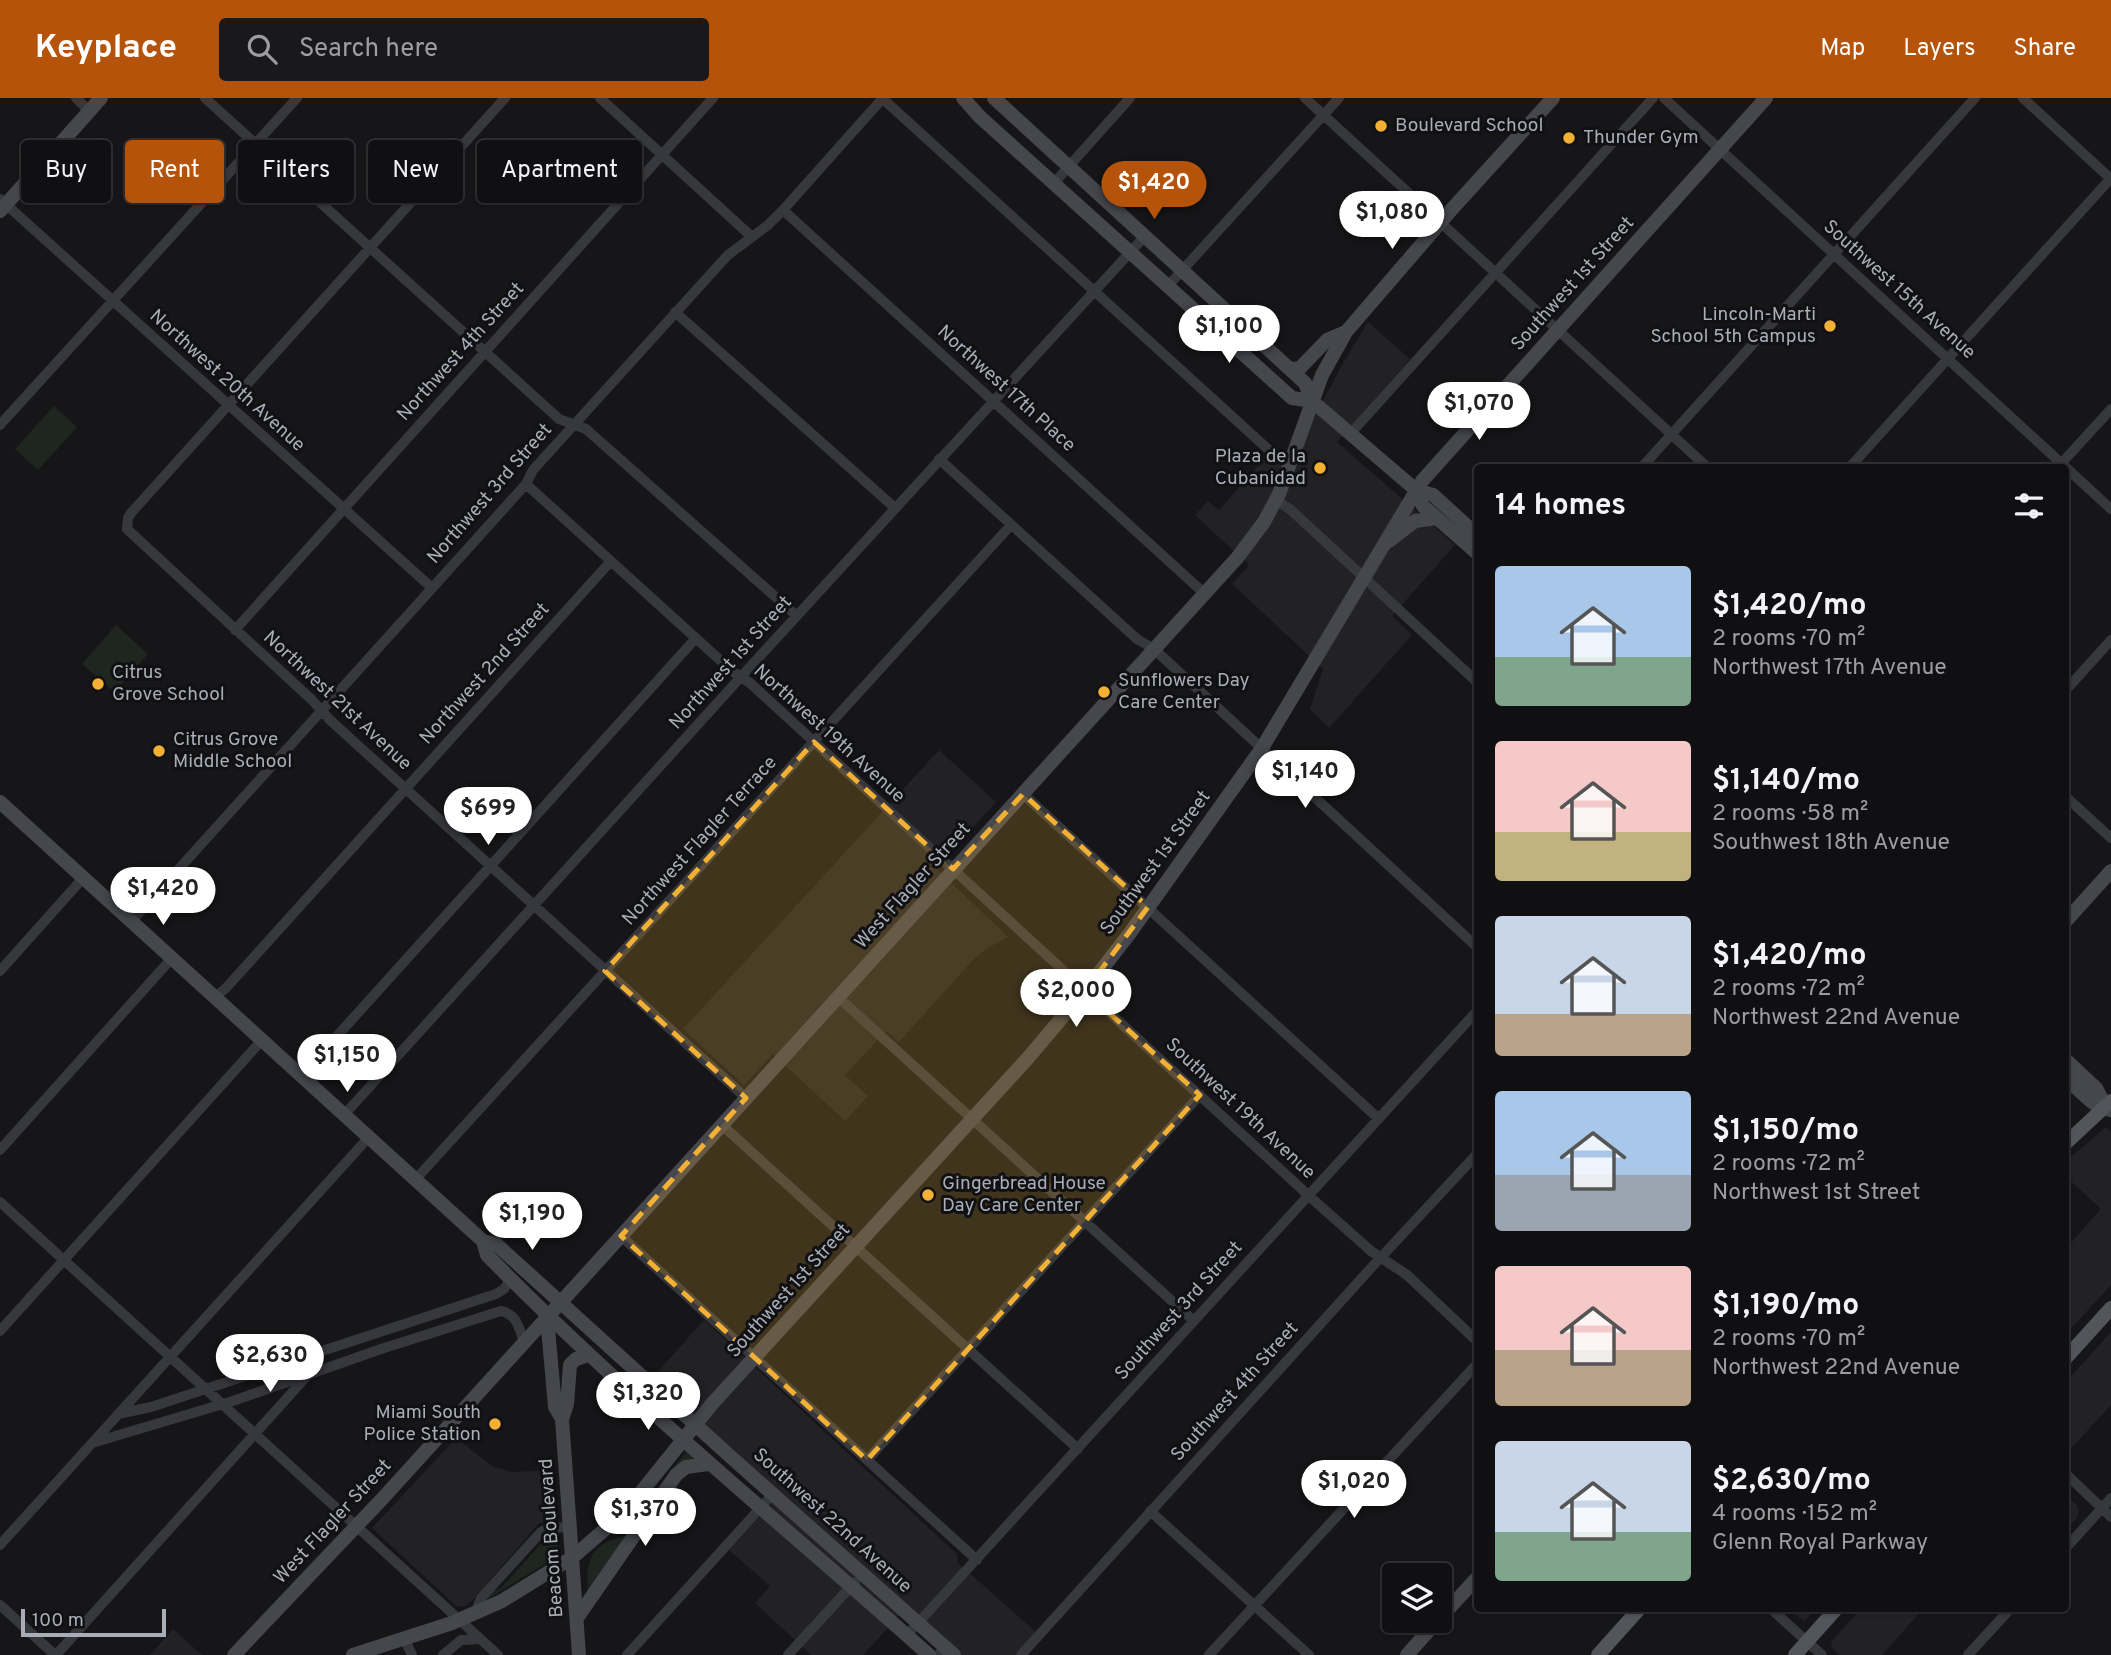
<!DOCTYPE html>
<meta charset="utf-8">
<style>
:root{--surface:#101012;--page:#19191b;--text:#f1f3f6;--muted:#9c9d9f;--line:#303032;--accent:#b45309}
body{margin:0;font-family:Overpass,sans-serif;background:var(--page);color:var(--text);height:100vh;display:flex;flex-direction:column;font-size:26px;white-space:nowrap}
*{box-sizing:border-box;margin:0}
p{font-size:23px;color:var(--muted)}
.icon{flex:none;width:38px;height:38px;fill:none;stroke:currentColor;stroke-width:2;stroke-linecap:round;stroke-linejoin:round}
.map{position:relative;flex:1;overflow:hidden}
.details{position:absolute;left:1474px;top:366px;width:595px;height:1148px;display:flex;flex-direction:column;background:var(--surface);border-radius:7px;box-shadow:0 2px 5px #0004,0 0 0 2px var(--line)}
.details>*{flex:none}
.banner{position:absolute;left:21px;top:42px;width:665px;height:63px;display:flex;gap:14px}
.buttons{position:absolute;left:1382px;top:1465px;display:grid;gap:14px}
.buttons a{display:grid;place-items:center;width:70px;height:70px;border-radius:7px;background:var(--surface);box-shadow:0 2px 5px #0004,0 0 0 2px var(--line);font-size:35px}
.scale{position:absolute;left:21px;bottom:18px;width:145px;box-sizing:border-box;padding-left:7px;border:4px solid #a8adb8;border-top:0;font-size:19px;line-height:24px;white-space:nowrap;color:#a8adb8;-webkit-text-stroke:5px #111113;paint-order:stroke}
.price{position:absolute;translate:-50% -60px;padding:0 16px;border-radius:24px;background:#fff;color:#222;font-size:23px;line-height:46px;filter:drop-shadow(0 2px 4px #0008)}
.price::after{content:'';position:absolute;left:50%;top:42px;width:21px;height:16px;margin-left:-10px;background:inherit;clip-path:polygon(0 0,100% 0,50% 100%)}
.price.current{background:var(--accent);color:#fff}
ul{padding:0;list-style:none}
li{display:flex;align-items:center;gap:21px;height:175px;padding:0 21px}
li span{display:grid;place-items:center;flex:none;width:196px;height:140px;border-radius:7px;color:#555}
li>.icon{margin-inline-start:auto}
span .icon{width:84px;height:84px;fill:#fffc;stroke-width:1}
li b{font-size:30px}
h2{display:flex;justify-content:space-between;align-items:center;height:84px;padding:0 21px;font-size:30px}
.pill{padding:0 24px;border-radius:7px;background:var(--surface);box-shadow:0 2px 5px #0004,0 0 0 2px var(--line);font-size:24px;line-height:63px}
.pill.current{background:var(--accent);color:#fff}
header{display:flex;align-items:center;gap:42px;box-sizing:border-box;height:98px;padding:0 35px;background:var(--accent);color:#fff}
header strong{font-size:33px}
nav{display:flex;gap:38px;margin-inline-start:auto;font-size:24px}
.search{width:490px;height:63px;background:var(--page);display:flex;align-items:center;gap:18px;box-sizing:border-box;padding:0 24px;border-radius:7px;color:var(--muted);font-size:26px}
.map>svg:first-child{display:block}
.built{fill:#222225}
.green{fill:#1e261f}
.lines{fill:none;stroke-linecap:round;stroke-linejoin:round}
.street{stroke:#37383d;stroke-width:10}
.secondary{stroke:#45474d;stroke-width:14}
.primary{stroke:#53555c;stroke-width:14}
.marked{fill:#f2b134;fill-opacity:0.2;stroke:#f2b134;stroke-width:5;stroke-dasharray:14 9;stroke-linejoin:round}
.poi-dot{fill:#f2b134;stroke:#111113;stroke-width:2.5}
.labels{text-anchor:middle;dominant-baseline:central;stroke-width:6;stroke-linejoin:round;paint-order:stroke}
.poi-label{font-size:19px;fill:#a8adb8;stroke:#111113;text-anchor:start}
.street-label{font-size:19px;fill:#a8adb8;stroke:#111113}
</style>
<header>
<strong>Keyplace</strong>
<div class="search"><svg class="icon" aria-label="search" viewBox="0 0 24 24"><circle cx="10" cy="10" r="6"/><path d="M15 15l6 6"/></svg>Search here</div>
<nav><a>Map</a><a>Layers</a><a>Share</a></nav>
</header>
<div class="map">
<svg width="2111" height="1557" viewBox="0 0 2111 1557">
<rect width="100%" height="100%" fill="#161618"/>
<path class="built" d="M1368,224L1410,261L1337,344L1455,447L1392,518L1412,537L1329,630L1310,611L1323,571L1232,486L1249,467L1195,417L1208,403L1219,412L1267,358L1295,374L1307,333L1342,267Z
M939,652L996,704L936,770L1008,839L986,851L974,861L899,944L886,933L845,977L868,998L845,1023L773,956L744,987L683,931Z
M2106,1029L2111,1034V1187L2065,1237V1151L2101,1111L2065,1078V1064Z
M704,1222L957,1456L958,1465L1036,1534L1015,1557H961L907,1509L863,1557H811L755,1505L770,1488L729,1452L780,1397L652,1280Z
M2111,1234V1307L2065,1357V1285Z
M456,1340L492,1368L512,1374L552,1372L555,1420L538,1426L472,1503L463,1509L456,1508L372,1430Z
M2065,1396L2076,1406L2079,1413L2076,1421L2065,1433Z
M1787,1510H1817L1804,1523Z
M1861,1510H1924L1882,1557H1839L1831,1549L1832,1543Z
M173,1531L202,1557H150Z"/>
<path class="green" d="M54,308L77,329L38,372L15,351Z
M116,527L148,556L114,594L82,566Z
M686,1354L696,1362L670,1379L638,1419L625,1427L648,1403Z
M549,1437H554L557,1441L558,1458L486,1502L491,1494L501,1490Z
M625,1438L590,1492H588C585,1462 593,1444 625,1438Z"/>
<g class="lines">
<path class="street" d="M76,0L89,13
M205,0L559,321L586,331L797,518
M505,0L131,415L128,420L127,431L312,602L330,622L746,1000
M600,0L752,139
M882,0L1270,353L1292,364
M1305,0L1707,369
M1664,0L2111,411
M2023,0L2111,81
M1054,85L1130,0
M0,101L432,490
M783,112L1205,496
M1167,189L1339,0
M675,214L895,410
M0,327L297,0
M1351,335L1653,0
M939,361L1137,541L1154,551L1477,849
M1642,369L1975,0
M1850,369L2111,80
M2058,369L2111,311
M526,386L732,573L750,585L1318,1106L1371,1153L1407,1177L1477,1243
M1276,402L1291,412L1477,584
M235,532L713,0
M2065,593L2111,542
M1023,696L1379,1021
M2065,698L2111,740
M131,824L526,386L533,372L728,157L768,127L783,112L883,0
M0,873L83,780
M215,899L226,890L611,463
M838,899L1194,1223
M301,978L696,540
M344,1017L749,570L1145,138
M722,1027L1078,1351
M0,1052L172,860
M415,1082L1011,427
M0,1104L498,1557
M621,1138L977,1462
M0,1233L262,942
M118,1316L151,1309L496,1196L504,1191L511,1181
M92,1345L233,1303L381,1251L501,1213C517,1216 519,1230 524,1244
M867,1362L1200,997
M2065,1375L2111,1419
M1150,1413L1309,1557
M0,1447L369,1039
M2065,1451L2111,1400
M0,1507L55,1557
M1770,1510L1822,1557
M475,1515L481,1500L541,1434L550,1430L570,1429
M907,1537L1477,913
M404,1540L412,1557
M56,1557L306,1279
M443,1557L461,1542L480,1541
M627,1557L773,1396
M788,1557L855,1484
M938,1557L945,1549
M1021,1557L1371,1170L1477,1056
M1209,1557L1477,1266
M1968,1557L2011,1510"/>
<path class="secondary" d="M963,0L980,19L1292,300L1312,303L1416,392L1433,397L1477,437
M994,0L1305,285L1312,303
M0,113L101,0
M1291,271L1300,270L1327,242L1346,234
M1416,392L1423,408L1477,455
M1389,443L1415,423L1437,420
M0,704L483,1143L496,1146L732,1360L954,1557
M2065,824L2111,773
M2065,961L2096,990L2106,1009
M2065,980L2092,1004L2110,1012
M483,1143L487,1157C626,1299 781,1425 929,1557
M547,1219L555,1309L562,1321
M577,1520L676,1377L686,1369L708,1366
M1440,1520L1477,1480
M234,1557L383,1400L1237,460L1264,424L1279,396L1322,277L1346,234L1452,111L1553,0
M353,1557L452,1525L502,1503L573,1459L626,1413L711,1307L1028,960L1092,884L1130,835L1262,650L1422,383L1766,0
M579,1557L562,1321L567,1306L570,1267L576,1261L588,1257
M1407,1557L1438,1522"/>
<path class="primary" d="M2065,1046L2111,1003
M2065,1261L2111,1210
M1598,1557L1640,1510
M1795,1557L1837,1510"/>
</g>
<path class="marked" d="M814,644L953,771L1023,696L1148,809L1085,893L1200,997L867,1362L621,1138L746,1000L605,873Z"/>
<g class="poi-dot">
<circle cx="1381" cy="28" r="7"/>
<circle cx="1569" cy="40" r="7"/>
<circle cx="1830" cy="228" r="7"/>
<circle cx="1320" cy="370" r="7"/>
<circle cx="98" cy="586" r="7"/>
<circle cx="1104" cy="594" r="7"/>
<circle cx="159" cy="653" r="7"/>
<circle cx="928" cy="1097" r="7"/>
<circle cx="495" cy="1326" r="7"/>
</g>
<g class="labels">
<g class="poi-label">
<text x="1395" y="28">Boulevard School</text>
<text x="1583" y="40">Thunder Gym</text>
<text x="1816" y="217" text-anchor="end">Lincoln-Marti<tspan x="1816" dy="22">School 5th Campus</tspan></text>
<text x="1306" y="359" text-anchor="end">Plaza de la<tspan x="1306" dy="22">Cubanidad</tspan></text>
<text x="112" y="575">Citrus<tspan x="112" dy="22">Grove School</tspan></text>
<text x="1118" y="583">Sunflowers Day<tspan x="1118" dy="22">Care Center</tspan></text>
<text x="173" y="642">Citrus Grove<tspan x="173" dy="22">Middle School</tspan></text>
<text x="942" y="1086">Gingerbread House<tspan x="942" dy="22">Day Care Center</tspan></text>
<text x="481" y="1315" text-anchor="end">Miami South<tspan x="481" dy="22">Police Station</tspan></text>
</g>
<g class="street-label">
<text transform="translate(1573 186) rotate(-48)">Southwest 1st Street</text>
<text transform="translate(1899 192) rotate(42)">Southwest 15th Avenue</text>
<text transform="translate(461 254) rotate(-48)">Northwest 4th Street</text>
<text transform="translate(227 283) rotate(42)">Northwest 20th Avenue</text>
<text transform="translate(1006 291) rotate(42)">Northwest 17th Place</text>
<text transform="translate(490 396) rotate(-49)">Northwest 3rd Street</text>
<text transform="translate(731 565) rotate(-48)">Northwest 1st Street</text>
<text transform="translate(485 576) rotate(-48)">Northwest 2nd Street</text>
<text transform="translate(337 603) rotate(43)">Northwest 21st Avenue</text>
<text transform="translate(829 636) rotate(42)">Northwest 19th Avenue</text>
<text transform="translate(700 743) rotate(-48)">Northwest Flagler Terrace</text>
<text transform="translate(1156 765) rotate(-54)">Southwest 1st Street</text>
<text transform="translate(913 788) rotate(-48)">West Flagler Street</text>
<text transform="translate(1240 1011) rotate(43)">Southwest 19th Avenue</text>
<text transform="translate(789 1193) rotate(-48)">Southwest 1st Street</text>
<text transform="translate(1179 1213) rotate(-48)">Southwest 3rd Street</text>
<text transform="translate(1235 1294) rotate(-48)">Southwest 4th Street</text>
<text transform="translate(832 1423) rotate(42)">Southwest 22nd Avenue</text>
<text transform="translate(333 1424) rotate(-47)">West Flagler Street</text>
<text transform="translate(552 1440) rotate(-94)">Beacom Boulevard</text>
</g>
</g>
</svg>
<div class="buttons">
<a><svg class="icon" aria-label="layers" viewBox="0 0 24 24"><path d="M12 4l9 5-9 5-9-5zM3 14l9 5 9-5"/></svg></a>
</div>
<div class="scale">100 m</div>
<b class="price current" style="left:1154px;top:123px">$1,420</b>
<b class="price" style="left:1392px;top:153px">$1,080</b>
<b class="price" style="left:1229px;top:267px">$1,100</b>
<b class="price" style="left:1479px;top:344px">$1,070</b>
<b class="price" style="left:1305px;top:712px">$1,140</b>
<b class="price" style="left:488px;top:749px">$699</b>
<b class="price" style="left:163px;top:829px">$1,420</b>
<b class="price" style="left:1076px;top:931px">$2,000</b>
<b class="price" style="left:347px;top:996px">$1,150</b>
<b class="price" style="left:532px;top:1154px">$1,190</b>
<b class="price" style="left:270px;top:1296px">$2,630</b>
<b class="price" style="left:648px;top:1334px">$1,320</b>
<b class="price" style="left:1354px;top:1422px">$1,020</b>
<b class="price" style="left:645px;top:1450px">$1,370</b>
<div class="banner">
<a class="pill">Buy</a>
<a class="pill current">Rent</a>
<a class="pill">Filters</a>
<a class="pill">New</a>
<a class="pill">Apartment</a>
</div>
<section class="details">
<h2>14 homes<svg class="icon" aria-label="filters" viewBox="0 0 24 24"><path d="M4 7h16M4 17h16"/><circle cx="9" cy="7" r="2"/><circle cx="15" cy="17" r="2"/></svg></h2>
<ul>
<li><span style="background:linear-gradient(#a9c7e8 65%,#7fa58c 0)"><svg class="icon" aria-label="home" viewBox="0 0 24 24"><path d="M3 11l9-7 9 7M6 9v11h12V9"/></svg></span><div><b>$1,420/mo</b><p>2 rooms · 70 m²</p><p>Northwest 17th Avenue</p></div></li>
<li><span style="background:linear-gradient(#f6c9c9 65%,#c2b280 0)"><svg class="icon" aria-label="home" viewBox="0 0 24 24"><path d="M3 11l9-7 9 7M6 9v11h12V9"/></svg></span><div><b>$1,140/mo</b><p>2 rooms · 58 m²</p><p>Southwest 18th Avenue</p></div></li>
<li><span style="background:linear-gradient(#c9d6e8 70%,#b9a48a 0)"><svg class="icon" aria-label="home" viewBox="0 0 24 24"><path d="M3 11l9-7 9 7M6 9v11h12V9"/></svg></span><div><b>$1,420/mo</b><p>2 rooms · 72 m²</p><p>Northwest 22nd Avenue</p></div></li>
<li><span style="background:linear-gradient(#a9c7e8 60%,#9aa5b1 0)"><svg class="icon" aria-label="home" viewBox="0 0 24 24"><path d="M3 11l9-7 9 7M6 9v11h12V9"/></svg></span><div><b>$1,150/mo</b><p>2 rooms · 72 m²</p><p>Northwest 1st Street</p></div></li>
<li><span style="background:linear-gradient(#f6c9c9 60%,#b9a48a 0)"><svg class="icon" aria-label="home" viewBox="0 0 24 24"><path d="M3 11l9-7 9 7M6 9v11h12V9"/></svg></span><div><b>$1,190/mo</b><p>2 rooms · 70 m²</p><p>Northwest 22nd Avenue</p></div></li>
<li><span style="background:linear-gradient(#c9d6e8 65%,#7fa58c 0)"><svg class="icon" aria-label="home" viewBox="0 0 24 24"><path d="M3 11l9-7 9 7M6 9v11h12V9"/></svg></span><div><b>$2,630/mo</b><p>4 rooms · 152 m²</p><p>Glenn Royal Parkway</p></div></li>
</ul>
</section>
</div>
